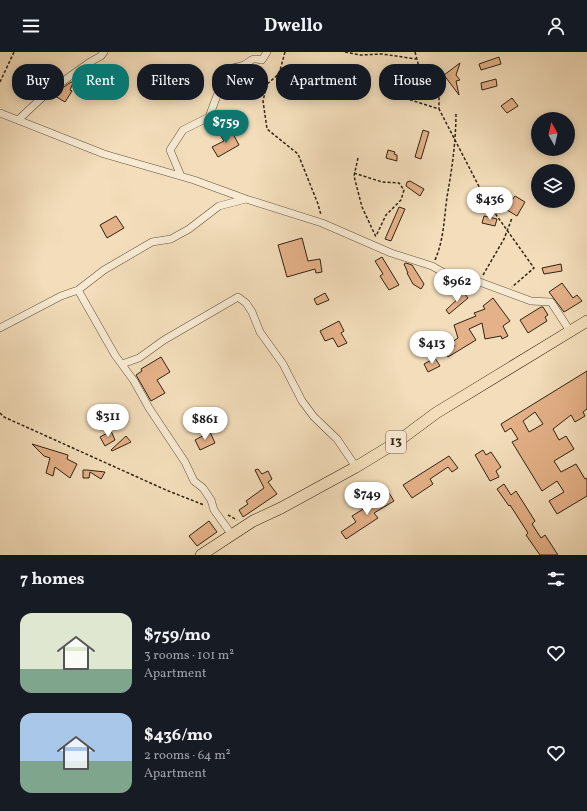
<!DOCTYPE html>
<meta charset="utf-8">
<style>
:root{--surface:#171b24;--page:#20242c;--text:#f1f3f6;--muted:#9ea1a6;--accent:#0f766e}
body{margin:0;font-family:Vollkorn,serif;background:var(--page);color:var(--text);height:100vh;display:flex;flex-direction:column;font-size:15px;white-space:nowrap}
*{box-sizing:border-box;margin:0}
p{font-size:13px;color:var(--muted)}
.icon{flex:none;width:22px;height:22px;fill:none;stroke:currentColor;stroke-width:2;stroke-linecap:round;stroke-linejoin:round}
.map{position:relative;height:503px;overflow:hidden}
.side{display:flex;flex-direction:column;background:var(--surface);flex:1}
.side>*{flex:none}
.banner{position:absolute;left:12px;top:12px;width:563px;height:36px;display:flex;gap:8px}
.needle{width:26px;rotate:352deg}
.tools{position:absolute;left:531px;top:60px;display:grid;gap:8px}
.tools a{display:grid;place-items:center;width:44px;height:44px;border-radius:50%;background:var(--surface);box-shadow:0 2px 10px #0003;font-size:20px}
.price{position:absolute;translate:-50% -34px;padding:0 9px;border-radius:14px;background:#fff;color:#222;font-size:13px;line-height:26px;filter:drop-shadow(0 1px 2px #0008)}
.price::after{content:'';position:absolute;left:50%;top:24px;width:12px;height:9px;margin-left:-6px;background:inherit;clip-path:polygon(0 0,100% 0,50% 100%)}
.price.selected{background:var(--accent);color:#fff}
ul{padding:0;list-style:none}
li{display:flex;align-items:center;gap:12px;height:100px;padding:0 20px}
li span{display:grid;place-items:center;flex:none;width:112px;height:80px;border-radius:12px;color:#555}
li>.icon{margin-inline-start:auto}
span .icon{width:48px;height:48px;fill:#fffc;stroke-width:1}
li b{font-size:17px}
h2{display:flex;justify-content:space-between;align-items:center;height:48px;padding:0 20px;font-size:17px}
.chip{padding:0 14px;border-radius:16px;background:var(--surface);box-shadow:0 2px 10px #0003;font-size:14px;line-height:36px}
.chip.selected{background:var(--accent);color:#fff}
header{display:flex;justify-content:space-between;align-items:center;height:52px;padding:0 20px;background:var(--surface);font-size:18px;font-weight:700}
.map>svg:first-child{display:block}
.building{fill:#e5b188;stroke:#2f2311;fill-rule:evenodd}
.lines{fill:none;stroke-linecap:round;stroke-linejoin:round}
.minor-casing{stroke:#60523b;stroke-width:8}
.primary-casing{stroke:#2f2311;stroke-width:12}
.path{stroke:#2f2311;stroke-width:1.5;stroke-dasharray:3 2;stroke-linecap:butt}
.minor{stroke:#f7e9d2;stroke-width:7}
.primary{stroke:#f3ddba;stroke-width:11}
.labels{text-anchor:middle;dominant-baseline:central;stroke-width:3;stroke-linejoin:round;paint-order:stroke}
.shield{fill:#f7e9d2;stroke:#6b5e4b;stroke-width:1}
.shield-label{font-size:13px;font-weight:bold;fill:#2f2311}
</style>
<header><svg class="icon" aria-label="menu" viewBox="0 0 24 24"><path d="M4 6h16M4 12h16M4 18h16"/></svg>Dwello<svg class="icon" aria-label="person" viewBox="0 0 24 24"><circle cx="12" cy="8" r="4"/><path d="M4 21q1-7 8-7t8 7"/></svg></header>
<div class="map">
<svg width="587" height="503" viewBox="0 0 587 503">
<rect width="100%" height="100%" fill="#f3ddba"/>
<filter id="stains"><feTurbulence type="fractalNoise" baseFrequency=".005" numOctaves="4"/><feColorMatrix values="0 0 0 0 .2 0 0 0 0 .09 0 0 0 0 .02 0 0 0 .5 -.17"/></filter>
<radialGradient id="worn" r=".72"><stop offset=".6" stop-color="#630" stop-opacity="0"/><stop offset="1" stop-color="#630" stop-opacity=".3"/></radialGradient>
<path class="building" d="M499,5L501,12L481,18L479,12Z
M460,11L456,23L460,28L456,29L459,43L444,23Z
M394,17L404,19L401,32L392,31Z
M496,27L497,34L482,38L481,31Z
M71,30L73,31L70,38L72,39L65,50L55,44L58,39Z
M335,39V41L348,43V45L324,47L323,40Z
M512,46L518,54L507,61L501,54Z
M231,78L239,93L218,105L212,95L224,89L221,84Z
M423,78L429,80L421,107L415,105Z
M388,98L395,100L394,102L397,103V109L386,106Z
M410,129L424,137L420,144L406,134L407,130Z
M471,144L481,146L480,154L468,152Z
M515,144L525,150L517,164L507,158L509,155L506,153L509,147L512,148Z
M399,155L405,157L391,189L385,187Z
M116,164L124,176L107,186L100,173Z
M484,164L497,167L495,174L482,171Z
M302,186L308,209L320,207L322,220L316,221L315,217L287,225L278,193Z
M382,205L399,233L389,238L380,224L383,222L375,209Z
M406,211L412,213L424,232L421,237L413,232L407,221H408L404,212Z
M561,212L562,219L544,222L542,216Z
M562,231L573,246L577,243L582,249L564,260L549,240Z
M325,241L329,248L317,253L314,247Z
M464,241L468,246L449,262L446,258Z
M493,246L510,269L503,274L508,284L502,287L501,284L485,287L482,271L469,277L476,288L448,305L445,300L455,294L452,290L458,286L454,273L476,264L474,261L485,257L483,254Z
M541,255H543L548,263L545,265L547,269L528,281L520,268Z
M339,269L344,279L341,281L347,291L338,295L333,286L325,289L320,279Z
M161,305L170,320L157,328L165,341L151,349L136,323L142,319L141,317Z
M435,306L440,314L428,320L424,312Z
M587,319V357L583,360L585,364L575,370L571,363L553,377L559,388L566,384L574,397L554,409L561,420L576,412L585,427L587,426V444L557,462L549,449L564,440L557,429L542,439L512,390L518,387L511,376L505,380L501,372ZM535,360L543,372L529,380L523,369Z
M111,379L115,388L105,394L100,385Z
M210,380L215,391L200,398L195,388Z
M126,384L131,390L112,399L111,398Z
M32,392L68,403L67,407L77,412L70,426L55,415L53,424L46,421L50,406L44,404Z
M483,398L486,403L491,400L501,415L496,419L499,425L490,429L475,403Z
M449,404L458,416L452,420L448,415L430,427L433,432L412,446L403,433Z
M258,417L262,422L268,419L272,427L268,430L277,442L243,465L239,458L248,452L246,449L264,436L255,418Z
M83,418H87L105,420L101,427L90,420L89,426H83Z
M504,432L511,443L516,439L535,469L532,472L541,486L545,483L558,503H540L526,483L528,481L510,453L509,454L497,437Z
M389,441L394,449L374,461L378,466L346,487L341,480L356,470L352,464Z
M209,469L217,480L197,494L189,484Z"/>
<g class="lines">
<g class="minor-casing">
<path id="minor" d="M0,61L104,102L194,128L246,147L322,171L391,201L432,214L448,223L458,222L531,249L551,250L570,279
M18,68L48,40L90,10L101,4L104,0
M181,124L170,98L183,78L209,65L227,17C233,16 239,15 244,13C252,9 250,5 262,8L267,0
M78,238L115,303L134,329L149,356L185,410L194,429L203,436L211,448L214,458L232,483
M0,276L61,244L78,238L104,218L152,190L171,187L189,177L219,154L246,147
M122,312L139,306L164,288L238,245L246,251L252,260L260,280L283,312L302,349L314,365L337,387L356,415"/>
</g>
<g class="primary-casing">
<path id="primary" d="M201,503L253,469L281,456L356,415L397,390L436,361L587,269"/>
</g>
<path class="path" d="M285,0L279,22L267,32L263,49L267,77L298,102L318,152L321,163
M345,0L360,3L382,2L416,7
M415,0L419,15L420,30L439,45V57
M0,30L14,0
M383,35L395,43L439,57L487,150L534,216L512,235
M358,106L354,124L362,155L376,185
M354,121L382,130L399,131L404,138L401,148L386,163L376,184
M435,208C444,187 444,167 447,145C452,117 456,89 456,60
M483,223L504,187L512,166
M0,361L4,365L166,438L204,453
M228,463L237,468"/>
<use href="#minor" class="minor"/>
<use href="#primary" class="primary"/>
</g>
<g class="labels">
<rect class="shield" x="386" y="379" width="20" height="22" rx="3"/>
<g class="shield-label">
<text x="396" y="390">13</text>
</g>
</g>
<rect width="100%" height="100%" filter="url(#stains)"/>
<rect width="100%" height="100%" fill="url(#worn)"/>
</svg>
<div class="tools">
<a><svg class="needle" viewBox="-14 -14 28 28"><path d="M0-13l5 13h-10z" fill="#e53935"/><path d="M0 13l5-13h-10z" fill="#9ea1a6"/></svg></a>
<a><svg class="icon" aria-label="layers" viewBox="0 0 24 24"><path d="M12 4l9 5-9 5-9-5zM3 14l9 5 9-5"/></svg></a>
</div>
<b class="price selected" style="left:226px;top:92px">$759</b>
<b class="price" style="left:490px;top:169px">$436</b>
<b class="price" style="left:457px;top:251px">$962</b>
<b class="price" style="left:432px;top:313px">$413</b>
<b class="price" style="left:108px;top:386px">$311</b>
<b class="price" style="left:205px;top:389px">$861</b>
<b class="price" style="left:367px;top:464px">$749</b>
<div class="banner">
<a class="chip">Buy</a>
<a class="chip selected">Rent</a>
<a class="chip">Filters</a>
<a class="chip">New</a>
<a class="chip">Apartment</a>
<a class="chip">House</a>
</div>
</div>
<section class="side">
<h2>7 homes<svg class="icon" aria-label="filters" viewBox="0 0 24 24"><path d="M4 7h16M4 17h16"/><circle cx="9" cy="7" r="2"/><circle cx="15" cy="17" r="2"/></svg></h2>
<ul>
<li><span style="background:linear-gradient(#dfe7d0 70%,#7fa58c 0)"><svg class="icon" aria-label="home" viewBox="0 0 24 24"><path d="M3 11l9-7 9 7M6 9v11h12V9"/></svg></span><div><b>$759/mo</b><p>3 rooms · 101 m²</p><p>Apartment</p></div><svg class="icon" aria-label="heart" viewBox="0 0 24 24"><path d="M12 20l-8-8c-3-5 5-10 8-4 3-6 11-1 8 4z"/></svg></li>
<li><span style="background:linear-gradient(#a9c7e8 60%,#7fa58c 0)"><svg class="icon" aria-label="home" viewBox="0 0 24 24"><path d="M3 11l9-7 9 7M6 9v11h12V9"/></svg></span><div><b>$436/mo</b><p>2 rooms · 64 m²</p><p>Apartment</p></div><svg class="icon" aria-label="heart" viewBox="0 0 24 24"><path d="M12 20l-8-8c-3-5 5-10 8-4 3-6 11-1 8 4z"/></svg></li>
</ul>
</section>
